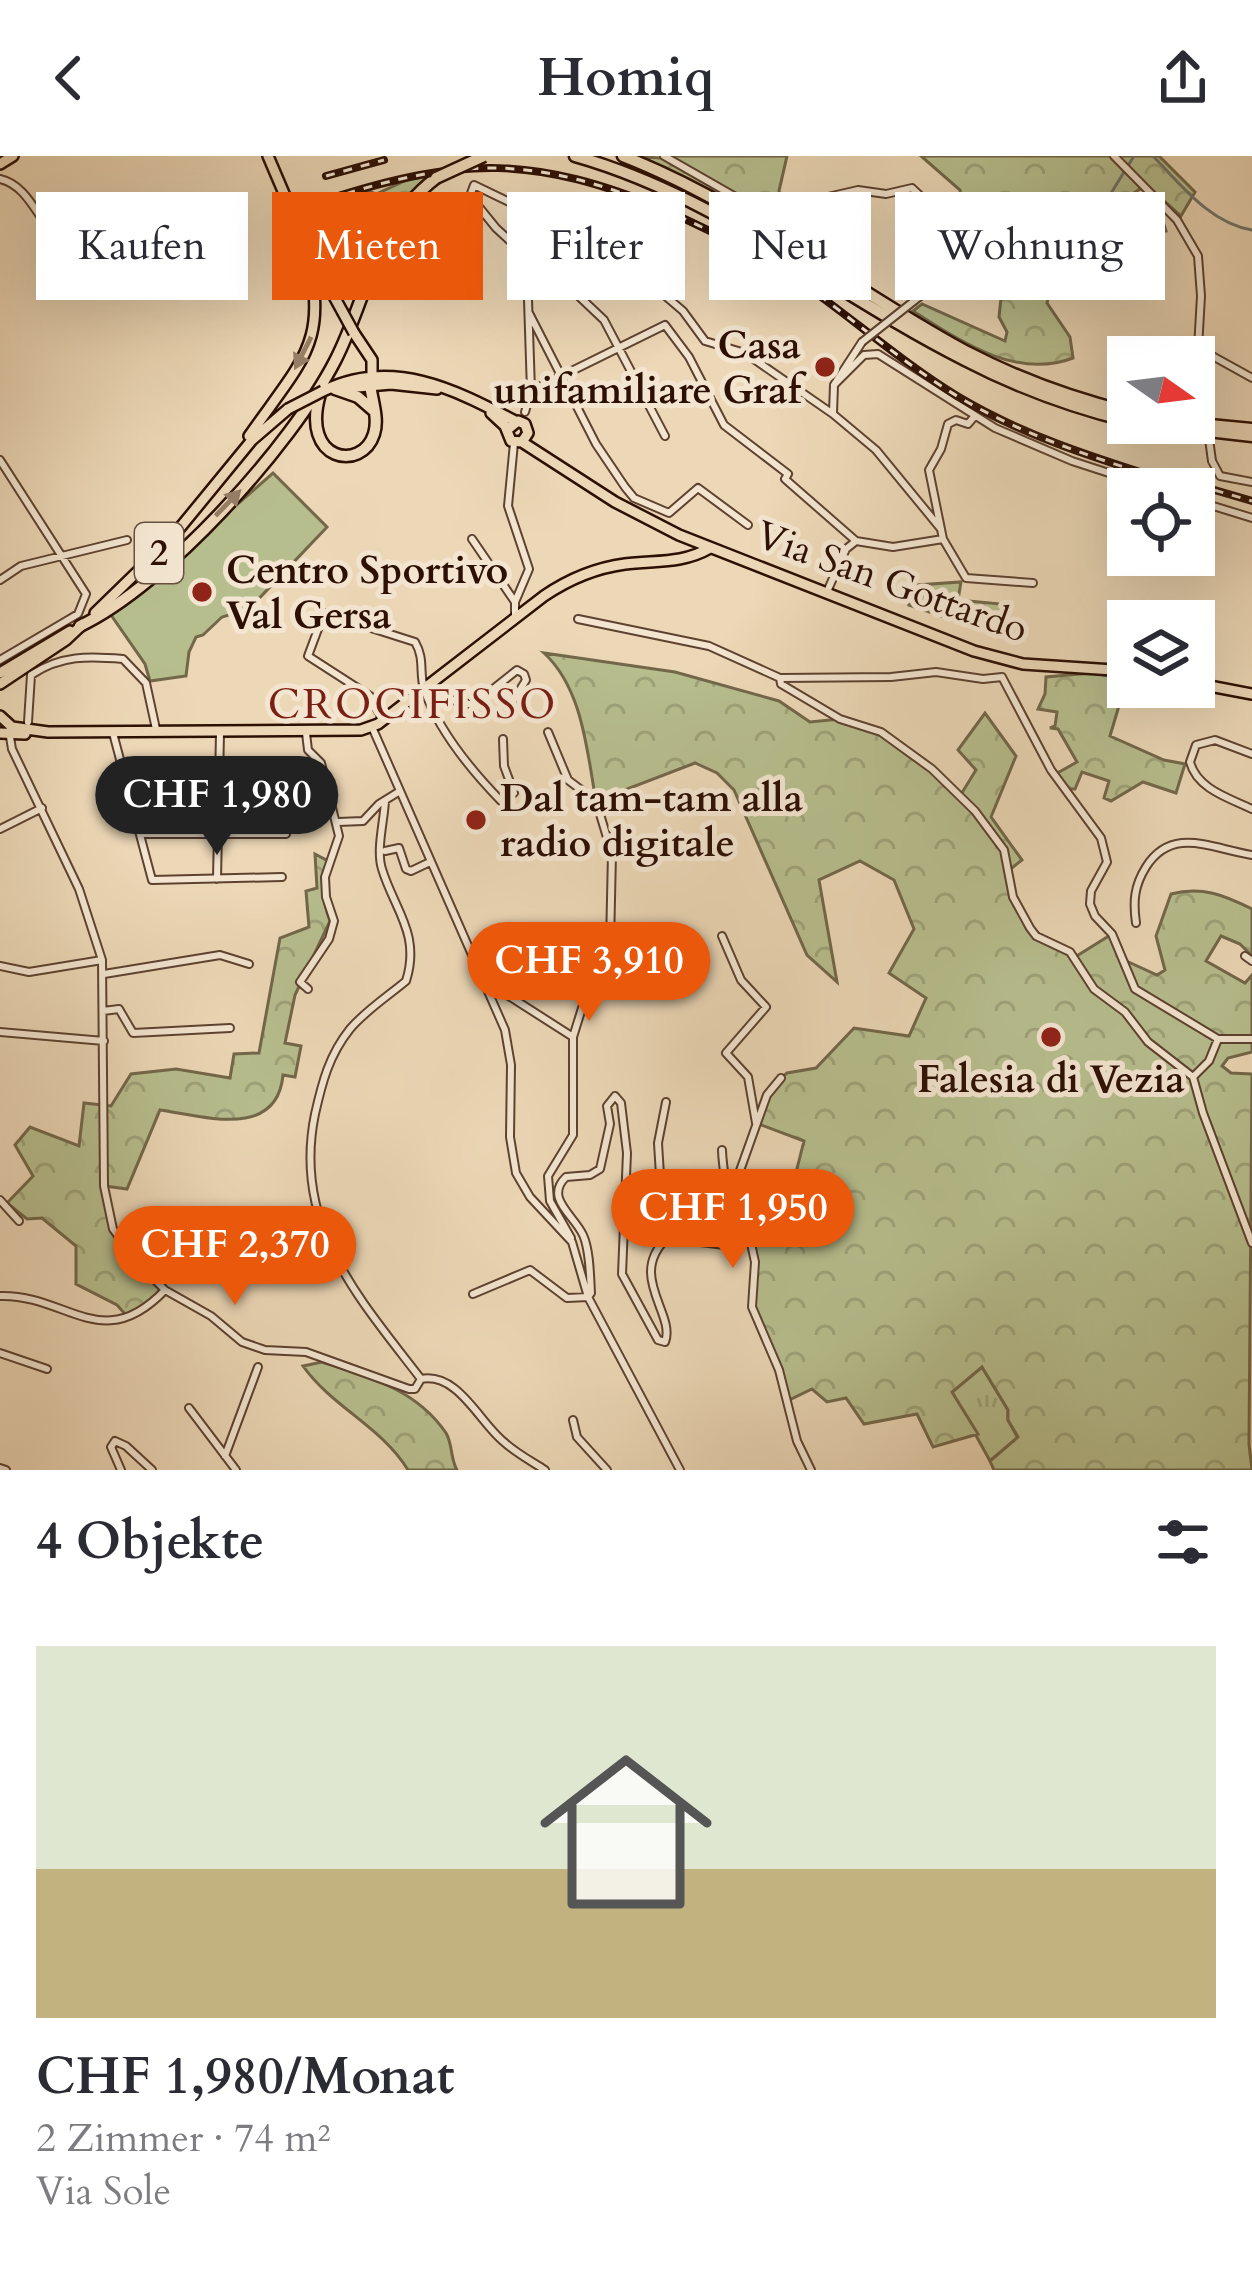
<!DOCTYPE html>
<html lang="de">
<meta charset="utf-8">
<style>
:root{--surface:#fff;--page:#f7f7f7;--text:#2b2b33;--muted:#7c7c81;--accent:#ea580c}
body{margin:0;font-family:Cardo,serif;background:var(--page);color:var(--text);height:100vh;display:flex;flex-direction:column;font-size:45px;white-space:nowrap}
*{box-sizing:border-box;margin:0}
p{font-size:39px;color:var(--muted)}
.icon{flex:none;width:66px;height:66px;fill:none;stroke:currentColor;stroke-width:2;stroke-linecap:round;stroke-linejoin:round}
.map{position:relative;height:1314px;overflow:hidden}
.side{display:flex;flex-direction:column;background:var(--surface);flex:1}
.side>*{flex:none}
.banner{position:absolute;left:36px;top:36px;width:1182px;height:108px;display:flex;gap:24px}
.needle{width:78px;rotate:104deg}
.tools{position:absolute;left:1107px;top:180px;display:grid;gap:24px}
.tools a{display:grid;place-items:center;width:108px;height:108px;border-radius:0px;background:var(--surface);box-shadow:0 12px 48px #0002;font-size:60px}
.price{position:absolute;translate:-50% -102px;padding:0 27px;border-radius:42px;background:var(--accent);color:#fff;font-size:39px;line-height:78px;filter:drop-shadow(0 3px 6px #0008)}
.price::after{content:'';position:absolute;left:50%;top:72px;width:36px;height:27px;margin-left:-18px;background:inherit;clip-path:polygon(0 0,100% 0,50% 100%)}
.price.current{background:#222;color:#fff}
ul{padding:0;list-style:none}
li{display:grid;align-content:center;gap:24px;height:636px;padding:0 36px}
li span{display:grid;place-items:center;height:372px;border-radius:0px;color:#555}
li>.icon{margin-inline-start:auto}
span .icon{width:216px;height:216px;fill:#fffc;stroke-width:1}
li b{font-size:51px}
h2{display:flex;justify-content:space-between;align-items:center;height:144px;padding:0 36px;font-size:51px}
.tag{padding:0 42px;border-radius:0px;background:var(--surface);box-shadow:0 12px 48px #0002;font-size:42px;line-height:108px}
.tag.current{background:var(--accent);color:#fff}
header{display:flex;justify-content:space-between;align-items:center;height:156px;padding:0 36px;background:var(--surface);font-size:54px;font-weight:700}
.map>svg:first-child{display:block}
.grass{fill:url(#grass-tufts);stroke:#726749;stroke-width:3}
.forest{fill:url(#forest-crowns);stroke:#726749;stroke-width:3}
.pitch{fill:#b7be8e;stroke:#726749;stroke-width:3}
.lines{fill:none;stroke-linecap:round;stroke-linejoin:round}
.stream{stroke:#6e756d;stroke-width:3}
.minor-casing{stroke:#5d4230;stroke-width:10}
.major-casing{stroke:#2d1004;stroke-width:14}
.highway-casing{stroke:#2d1004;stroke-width:15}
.minor{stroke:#f3e5d0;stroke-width:6}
.major{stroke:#ecd7b6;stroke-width:9}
.highway{stroke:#ecd7b6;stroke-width:10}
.rail-casing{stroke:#2d1004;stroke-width:8}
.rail{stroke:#f3e5d0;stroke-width:3;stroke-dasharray:9;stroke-linecap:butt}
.minor-bridge-casing{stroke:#5d4230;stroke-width:10;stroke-linecap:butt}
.major-bridge-casing{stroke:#2d1004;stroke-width:14;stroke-linecap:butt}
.highway-bridge-casing{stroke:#2d1004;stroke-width:15;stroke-linecap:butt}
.minor-bridge{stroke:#f3e5d0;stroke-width:6}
.major-bridge{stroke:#ecd7b6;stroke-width:9}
.highway-bridge{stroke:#ecd7b6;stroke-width:10}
.oneway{fill:#967d66}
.poi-dot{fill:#8f2418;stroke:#f3e5d0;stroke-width:4.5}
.labels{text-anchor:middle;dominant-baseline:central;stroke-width:10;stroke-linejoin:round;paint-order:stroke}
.shield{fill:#f3e5d0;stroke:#685041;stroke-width:3}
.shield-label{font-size:36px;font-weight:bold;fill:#2d1004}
.poi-label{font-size:39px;font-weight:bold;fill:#2d1004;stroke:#f3e5d0;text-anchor:start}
.street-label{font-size:39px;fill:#2d1004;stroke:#f3e5d0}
.neighbourhood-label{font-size:42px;letter-spacing:3px;fill:#7a1f14;stroke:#f3e5d0}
</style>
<header><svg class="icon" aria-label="back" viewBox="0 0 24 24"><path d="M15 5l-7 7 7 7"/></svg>Homiq<svg class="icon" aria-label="share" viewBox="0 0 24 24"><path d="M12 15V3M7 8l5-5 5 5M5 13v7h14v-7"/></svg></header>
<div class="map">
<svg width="1252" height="1314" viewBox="0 0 1252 1314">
<defs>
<pattern id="grass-tufts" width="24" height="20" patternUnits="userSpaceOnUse" patternTransform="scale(3)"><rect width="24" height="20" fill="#b7be8e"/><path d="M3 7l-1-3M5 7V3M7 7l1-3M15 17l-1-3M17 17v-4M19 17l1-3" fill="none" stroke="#9ea279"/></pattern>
<pattern id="forest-crowns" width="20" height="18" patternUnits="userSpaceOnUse" patternTransform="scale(3)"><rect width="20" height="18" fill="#b7be8e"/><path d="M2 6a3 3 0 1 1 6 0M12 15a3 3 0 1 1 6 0" fill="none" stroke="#9ea279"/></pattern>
</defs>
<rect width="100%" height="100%" fill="#ecd7b6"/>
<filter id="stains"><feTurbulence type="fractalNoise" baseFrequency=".00167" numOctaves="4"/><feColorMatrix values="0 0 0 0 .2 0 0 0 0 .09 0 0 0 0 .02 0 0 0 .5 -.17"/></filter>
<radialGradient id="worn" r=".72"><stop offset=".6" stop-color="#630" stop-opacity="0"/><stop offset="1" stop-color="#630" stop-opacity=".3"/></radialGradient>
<path class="grass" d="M982,1211L1008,1254V1264L1018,1282L990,1305L952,1236Z"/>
<path class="forest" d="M633,0L673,3V0H787L779,35L789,61L777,75Z
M921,0H1159L1195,36L1181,60L1146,29L1119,47L1162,62L1166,75C1134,79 1076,76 1058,109C1052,119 1050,136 1047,147L1070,181L1073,202C1016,224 960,185 913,155L922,148L1005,185L1007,176L999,161L1001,142L1012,138L1017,126L1001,103L994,81L966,68L960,34Z
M424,16L426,24C385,63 375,91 356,143L339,136L326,113L317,58L347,51L366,34L376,38Z
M961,426L958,444L1001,448L1000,480H996L992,467L968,469L909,449L917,429Z
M544,497L675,516L779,545L810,566L840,563L881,576L932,613L960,640L976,614L958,594L985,557L1016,600L991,661L1022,704L1008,715C1018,765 1032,777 1075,801L1112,778L1122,803L1157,819L1165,814L1156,780L1171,738C1202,730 1224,739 1252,753V800L1240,788L1221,780L1206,805L1245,827L1252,819V896L1228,902L1222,910L1231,917L1252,918L1249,1288L1252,1314H994L990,1305L1018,1281L1008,1264V1254L982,1211L952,1236L978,1278L933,1291L917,1258L864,1268L846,1242L827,1246L812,1233L787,1245L779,1214L752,1151L755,1106L737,1023L791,1036L804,985L756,967L767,939L781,922L787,917L816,912L854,872L909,880L926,842L889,817L914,773L894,724L860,705L819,724L837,826L807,799L734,634L717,617L695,607L596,645C587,596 583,533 544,497Z
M1092,517L1115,521L1112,539L1121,543L1110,580L1164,604L1185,608L1176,637L1143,626L1111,645L1104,642L1109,625L1082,616L1075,633H1065L1054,619L1077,606L1058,573L1050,572L1055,570L1057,556L1038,553L1045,538L1046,521Z
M315,698L330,706C322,728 322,744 330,765L295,839L285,887L301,890L295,921L283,919C277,984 203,960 160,954L127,1033L105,1030C106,1078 136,1100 165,1134L151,1150L126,1159L117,1149L76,1128V1090L42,1062L27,1063L7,1047L33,1020L15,989L30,971L79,990L84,947L111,950L131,918L176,913L230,922L234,898L259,897L280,782L309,771L306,735L317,732Z
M322,1206C369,1221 416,1233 446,1277C453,1289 450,1302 457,1314H408C382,1271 332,1251 303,1210Z"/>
<path class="pitch" d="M273,317L327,371L249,453L222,461L203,479L196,481L189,496L186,520L150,525L145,508L111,459Z"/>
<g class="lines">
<path class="stream" d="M1153,0C1181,29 1210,67 1252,74
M1079,89L1134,0"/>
<g class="minor-casing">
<path id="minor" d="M664,0L783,68L819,43L858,34L886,38L912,32L952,70L967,96L959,110L914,145
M1114,0L1177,64L1198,100L1201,140L1198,192L1205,253
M0,23C31,30 39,70 64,88
M534,107L566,128L604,164L665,280
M529,157L596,288L625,331L634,342L669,357L698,332L748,369
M1198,192L1252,222
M834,229L864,199L878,198L995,272L1072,305L1158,333
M531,235L665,169L689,201L724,269L788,318L785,323L856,385
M525,256L531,235L527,113L534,107L496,72L470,40L474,29L615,97L683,155L705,185L745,197L833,258L876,294L941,373
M833,257L834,229L862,186
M973,262L968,268L956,264L948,268L941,293L929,314L943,383L966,422L1033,427
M514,287L508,350L529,413L515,446V462
M0,304L86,438L78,458L0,504
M1212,305L1220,320L1252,326
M1194,344L1252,362
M472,383L515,446
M0,424L21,410L127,384
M826,438L846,393L856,385L893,391L943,383
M578,463L709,490L780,522L891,521L936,516L983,523L1002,521
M1002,521L1051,614L1101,682L1107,706L1091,735L1090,748L1095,760L1112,778L1135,833L1218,883H1252
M780,522L781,528L840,563L881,576L932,613L975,655L1004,694L1013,741L1030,772L1036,780L1070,796L1094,833L1125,856L1148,886L1193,921L1203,957L1252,1087
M427,538L473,549L517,514L524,518L526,524L510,550
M383,564L370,540L308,500L324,457L415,486C425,503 419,516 424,533C438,574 471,614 501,645L514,637L504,610L503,583
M28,566L31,519C61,499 89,500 123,503L146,527L156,573
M372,571L505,874L511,909L510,981L516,1017L530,1041L572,1086L588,1141L680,1314
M9,575L12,593L79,733L102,804L104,1030L113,1073L140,1109L165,1134L211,1160L242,1186L265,1194L306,1196L409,1233H415L421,1223C458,1216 479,1266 504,1286C516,1297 531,1305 545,1314
M548,576L568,624L596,645L612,698L610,788L592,820L573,881
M113,577L152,724L282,721
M306,577L308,594L321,607L339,680L325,721L326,741L334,765L329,783L300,826L308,833
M1252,598L1215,584L1196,589L1190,606C1197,633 1229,642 1252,653
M130,637L219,634
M385,645C384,665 376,694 382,713C394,753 421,778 406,825C388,840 365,855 350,873C329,899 322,927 315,958C292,1069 358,1141 421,1223
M338,666L363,665L379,648L400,635
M0,673L42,652
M143,678H286
M385,695L399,692L406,713L411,715L430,706
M217,723L220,577
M1136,767C1133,746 1134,730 1146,711C1172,670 1210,692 1252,699
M722,780L741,824L766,851L726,897L748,921L756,967
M1245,800L1252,805
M0,810L29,816L102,804
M104,818L220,799L249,808
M487,826L573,881V979L548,1020L550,1045L571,1082
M103,855L119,853L133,877L230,872
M0,876L104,885
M1193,921L1209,905L1218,883
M781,922L767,939L737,1023L755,1106L752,1151L779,1214L797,1285L811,1314
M0,1044L19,1065
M664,1083L658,987L666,946
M473,1138L530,1114L567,1142L588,1141L591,1137C590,1121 590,1094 583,1079C574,1059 544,1042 566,1021L590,1019L600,1013L610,968L607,950L615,940L621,947L627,997L622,1118L658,1184L665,1186C676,1158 627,1120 667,1082L725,1089C735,1056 723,1027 722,994
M0,1140C67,1138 102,1200 165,1134
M0,1197L47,1213
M189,1252L236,1314
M573,1264L577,1281L607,1314
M225,1300L258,1211
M0,1312L6,1314
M121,1314L111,1291L115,1285L126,1290L152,1314"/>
</g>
<g class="major-casing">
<path id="major" d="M268,0L306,89
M0,8L13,0
M314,104L342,155
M354,177L372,204V224
M335,233L391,228L437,233
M323,235C392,201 454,233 515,265
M491,257L505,270L511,285L522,286L528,277L525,268L518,265L507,274
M249,280C305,200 331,186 304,85
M522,286L615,346L679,379L974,495L1023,508L1128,515
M95,457L170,384L252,284L288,253
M0,517L70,475
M1194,527L1252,538
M0,528L66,484L83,468
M0,560L12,571L48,576L361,574L378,568L544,440C569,423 595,412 625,408C656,404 682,408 710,392
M0,577L25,578"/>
</g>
<g class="highway-casing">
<path id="highway" d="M575,0C720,41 832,137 965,204C1017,231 1071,251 1128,265
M623,0C746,48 850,133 965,195C1017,222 1071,242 1128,256
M335,233L358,241L373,254
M320,238C300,306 362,316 374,278C379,263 372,244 370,229
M1138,267L1252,280
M1189,267L1252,273
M80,470C166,429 291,290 335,205C368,141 374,69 436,22"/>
</g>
<use href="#minor" class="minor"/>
<use href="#major" class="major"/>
<use href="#highway" class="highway"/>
<g class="rail-casing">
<path id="rail" d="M326,20L384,4
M329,43C463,0 536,0 666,54C710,75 755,95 795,122C850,160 900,205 957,240C1030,284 1112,307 1193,333
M1180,324L1252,345"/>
</g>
<use href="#rail" class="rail"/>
<g class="minor-bridge-casing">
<path id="minor-bridge" d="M862,186L914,145
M1205,253L1212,305"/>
</g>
<g class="major-bridge-casing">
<path id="major-bridge" d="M342,155L354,177
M288,253L323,235"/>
</g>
<g class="highway-bridge-casing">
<path id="highway-bridge" d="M436,22L484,0"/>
</g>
<use href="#minor-bridge" class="minor-bridge"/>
<use href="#major-bridge" class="major-bridge"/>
<use href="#highway-bridge" class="highway-bridge"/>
</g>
<defs><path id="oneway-solid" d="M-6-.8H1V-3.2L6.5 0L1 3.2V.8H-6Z" transform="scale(3)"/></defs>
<g class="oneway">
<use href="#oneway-solid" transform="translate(303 197) rotate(117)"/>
<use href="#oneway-solid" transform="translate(228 347) rotate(-46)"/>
</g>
<g class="poi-dot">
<circle cx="825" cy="211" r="12"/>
<circle cx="202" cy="436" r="12"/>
<circle cx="476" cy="664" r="12"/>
<circle cx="1051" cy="881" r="12"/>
</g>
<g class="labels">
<rect class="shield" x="135" y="367" width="48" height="60" rx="9"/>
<g class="shield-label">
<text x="159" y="397">2</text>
</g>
<g class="poi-label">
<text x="801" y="189" text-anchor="end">Casa<tspan x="801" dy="45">unifamiliare Graf</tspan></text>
<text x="226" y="414">Centro Sportivo<tspan x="226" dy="45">Val Gersa</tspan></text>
<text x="500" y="642">Dal tam-tam alla<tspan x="500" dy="45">radio digitale</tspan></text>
<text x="1051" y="923" text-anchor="middle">Falesia di Vezia</text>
</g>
<g class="street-label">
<text transform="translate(892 426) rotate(20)">Via San Gottardo</text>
</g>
<g class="neighbourhood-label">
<text x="413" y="548">CROCIFISSO</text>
</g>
</g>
<rect width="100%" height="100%" filter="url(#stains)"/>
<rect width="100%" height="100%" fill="url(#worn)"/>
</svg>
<div class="tools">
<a><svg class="needle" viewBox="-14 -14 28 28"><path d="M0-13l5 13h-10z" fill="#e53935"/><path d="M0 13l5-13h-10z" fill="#7c7c81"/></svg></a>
<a><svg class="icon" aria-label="locate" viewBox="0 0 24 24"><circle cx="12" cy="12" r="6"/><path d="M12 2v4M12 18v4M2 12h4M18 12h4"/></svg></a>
<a><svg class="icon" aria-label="layers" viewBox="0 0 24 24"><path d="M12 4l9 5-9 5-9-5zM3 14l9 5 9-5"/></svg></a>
</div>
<b class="price current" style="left:217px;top:702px">CHF 1,980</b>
<b class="price" style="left:589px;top:868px">CHF 3,910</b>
<b class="price" style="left:733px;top:1115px">CHF 1,950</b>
<b class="price" style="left:235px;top:1152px">CHF 2,370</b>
<div class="banner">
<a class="tag">Kaufen</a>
<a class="tag current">Mieten</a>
<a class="tag">Filter</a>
<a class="tag">Neu</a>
<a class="tag">Wohnung</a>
</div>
</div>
<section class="side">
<h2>4 Objekte<svg class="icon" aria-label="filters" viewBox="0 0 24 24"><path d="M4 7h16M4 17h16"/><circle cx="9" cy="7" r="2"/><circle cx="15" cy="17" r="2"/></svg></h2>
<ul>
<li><span style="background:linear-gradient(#dfe7d0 60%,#c2b280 0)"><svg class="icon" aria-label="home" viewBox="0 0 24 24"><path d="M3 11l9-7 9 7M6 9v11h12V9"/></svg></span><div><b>CHF 1,980/Monat</b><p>2 Zimmer · 74 m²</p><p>Via Sole</p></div></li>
</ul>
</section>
